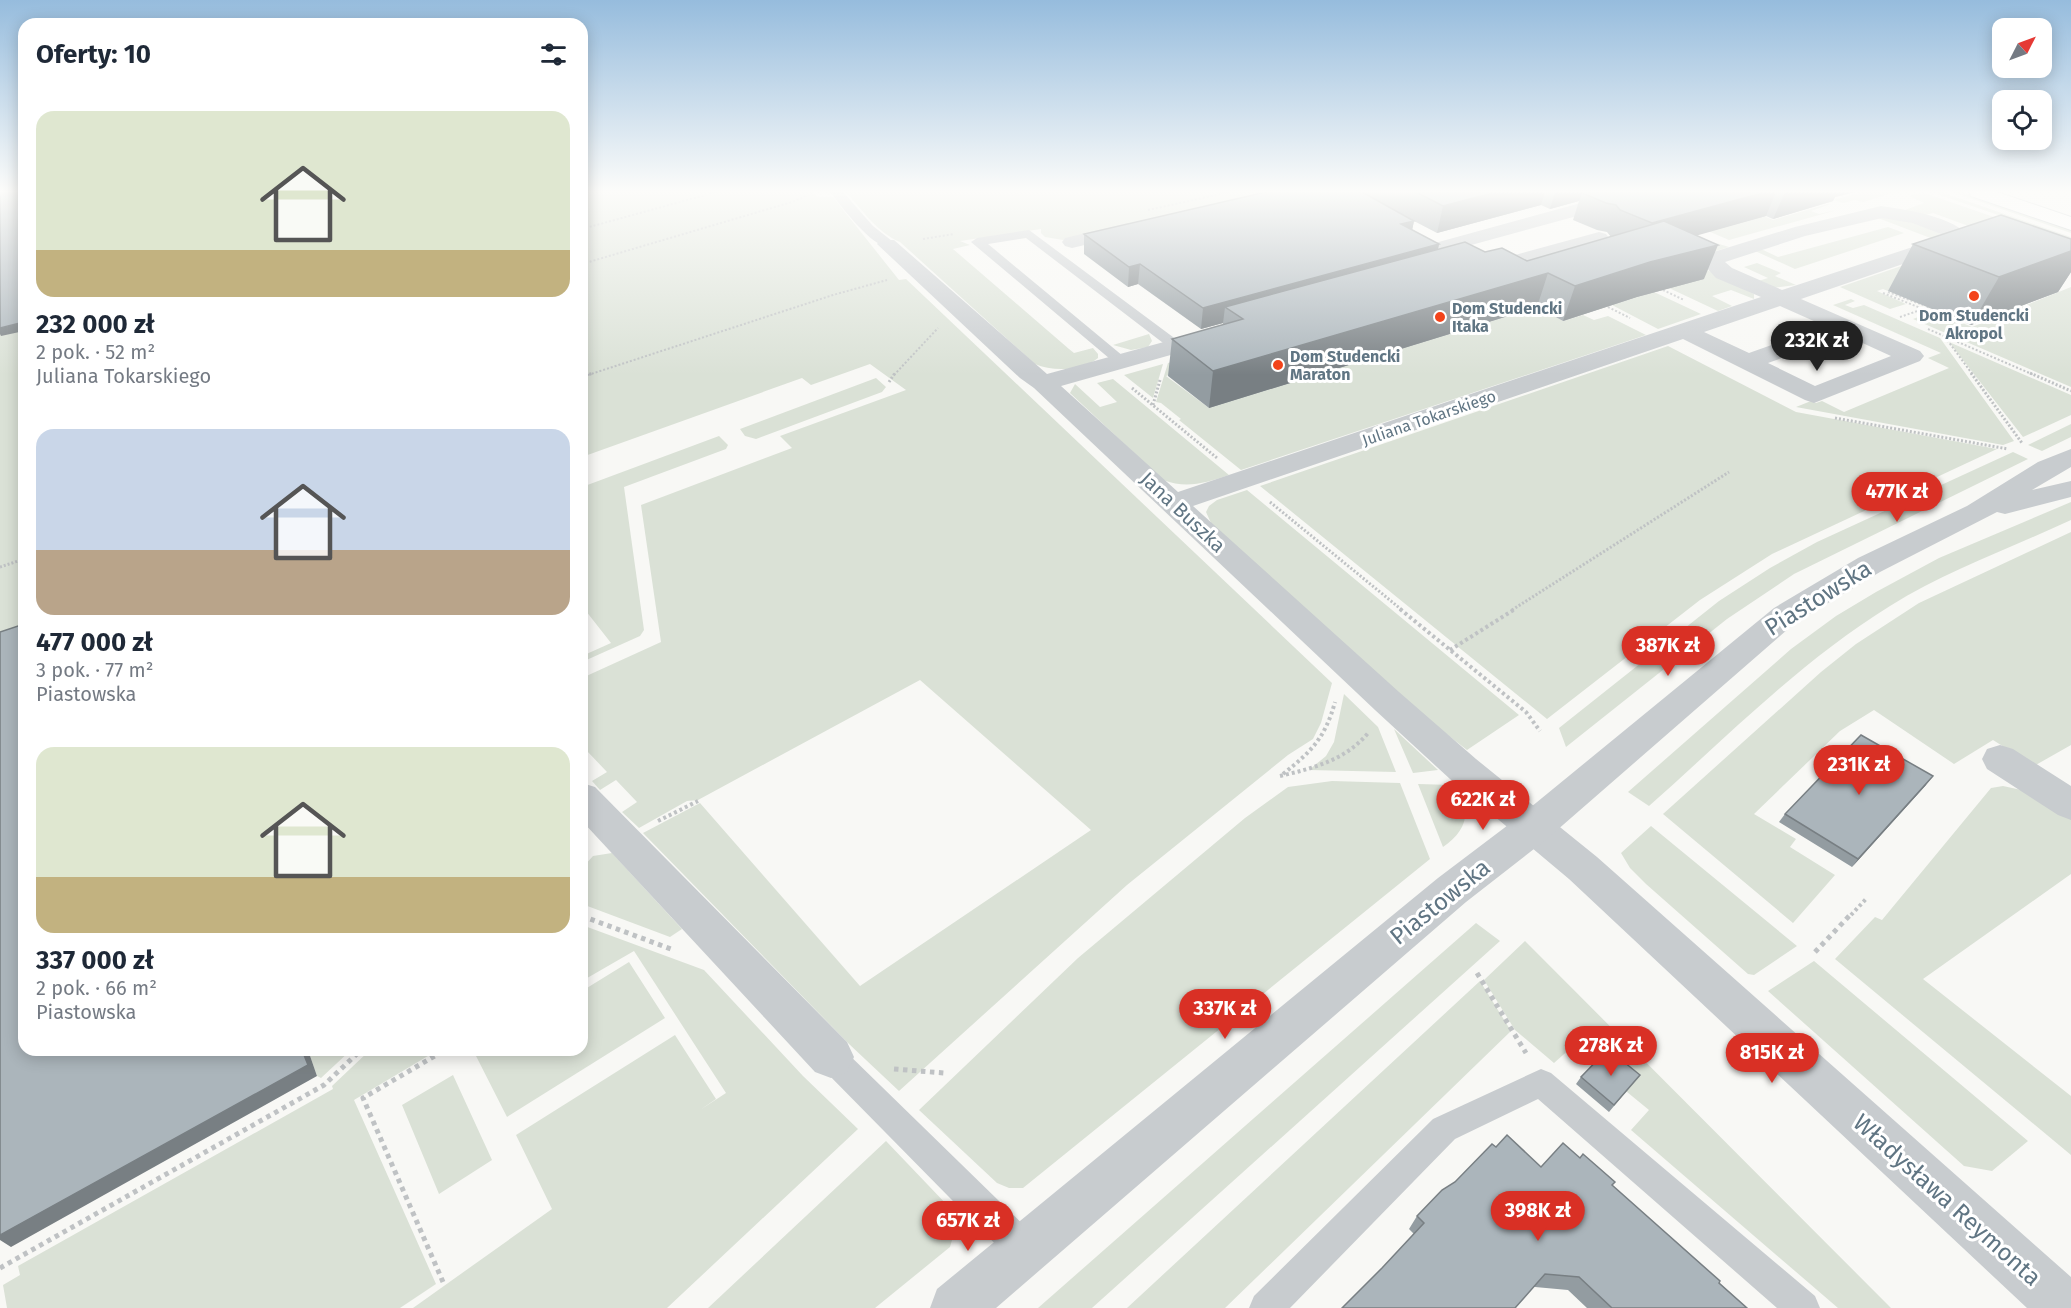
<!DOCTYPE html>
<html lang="pl">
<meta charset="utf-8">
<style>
:root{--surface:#fff;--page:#f2f2f3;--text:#1f2937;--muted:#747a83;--accent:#d93025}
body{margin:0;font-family:"Fira Sans",sans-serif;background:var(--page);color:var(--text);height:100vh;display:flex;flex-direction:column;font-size:22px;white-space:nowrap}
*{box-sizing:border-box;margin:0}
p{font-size:20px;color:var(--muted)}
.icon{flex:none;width:33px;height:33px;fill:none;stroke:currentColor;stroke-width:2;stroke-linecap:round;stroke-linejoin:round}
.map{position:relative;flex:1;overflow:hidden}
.panel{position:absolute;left:18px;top:18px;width:570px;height:1038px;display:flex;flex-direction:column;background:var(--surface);border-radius:18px;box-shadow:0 3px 15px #0003}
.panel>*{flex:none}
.needle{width:39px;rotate:48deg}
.buttons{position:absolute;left:1992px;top:18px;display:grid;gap:12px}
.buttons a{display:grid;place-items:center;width:60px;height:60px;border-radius:12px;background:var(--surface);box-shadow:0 3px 15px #0003;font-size:30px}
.price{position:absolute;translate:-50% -51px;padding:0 14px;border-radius:21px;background:var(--accent);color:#fff;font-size:20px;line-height:39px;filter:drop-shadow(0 2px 3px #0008)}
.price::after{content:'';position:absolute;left:50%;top:36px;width:18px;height:14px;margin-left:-9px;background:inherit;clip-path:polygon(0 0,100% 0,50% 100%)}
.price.selected{background:#222;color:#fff}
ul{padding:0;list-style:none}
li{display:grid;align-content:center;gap:12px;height:318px;padding:0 18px}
li span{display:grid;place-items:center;height:186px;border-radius:18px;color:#555}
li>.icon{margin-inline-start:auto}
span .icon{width:108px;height:108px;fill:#fffc;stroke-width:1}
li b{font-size:26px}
h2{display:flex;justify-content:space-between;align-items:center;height:72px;padding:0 18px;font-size:26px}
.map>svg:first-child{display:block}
.green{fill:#dae1d6}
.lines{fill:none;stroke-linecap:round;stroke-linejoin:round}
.secondary-casing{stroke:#b7bec2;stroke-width:2}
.path-far3{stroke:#bfc2c4;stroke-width:2;stroke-dasharray:2 2;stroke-linecap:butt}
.path-far2{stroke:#bfc2c4;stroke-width:3;stroke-dasharray:2 2;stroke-linecap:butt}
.path-far1{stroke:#bfc2c4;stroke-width:4;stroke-dasharray:3 3;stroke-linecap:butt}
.path{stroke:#bfc2c4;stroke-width:5;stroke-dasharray:4.5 4.5;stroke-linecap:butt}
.service{fill:#c8cccf;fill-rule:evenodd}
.minor{fill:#c8cccf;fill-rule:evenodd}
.tertiary{fill:#c8cccf;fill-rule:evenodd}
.secondary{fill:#fff;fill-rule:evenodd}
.wall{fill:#939ca1;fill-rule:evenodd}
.shaded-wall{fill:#787f83}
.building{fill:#abb5bb;stroke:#787f83;stroke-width:1.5}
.poi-dot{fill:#f3431a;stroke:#fff;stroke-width:2}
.labels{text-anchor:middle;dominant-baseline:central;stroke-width:6;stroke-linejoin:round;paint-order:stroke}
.far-poi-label{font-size:16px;font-weight:bold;fill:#607583;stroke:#fff;text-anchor:start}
.far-street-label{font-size:16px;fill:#607583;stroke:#fff}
.street-label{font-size:20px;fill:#607583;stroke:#fff}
.near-street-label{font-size:24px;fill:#607583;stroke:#fff}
</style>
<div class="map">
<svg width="2071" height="1308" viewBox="0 0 2071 1308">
<rect width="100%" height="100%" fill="#f8f8f5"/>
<path class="green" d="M0,192H24V639L0,648Z
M582,192H813L818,197H833L899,280L906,279L1332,683L1321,723L1313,739L1288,755L1127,885L899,1091L849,1044L643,833L700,803L860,986L1091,830L920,680L698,800L687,801L639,828L622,812L637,802L616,780L600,790L592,781L607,772L587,751L582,753V678L661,642L641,505L792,448L780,436L906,390L870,364L811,385L802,378L582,457Z
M846,192H1268L1063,240L1045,237L1041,233V229L960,241L970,245L953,249L1069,349L1074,353L1093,348L1098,354V358C1082,371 1053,372 1035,364L900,242C878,233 862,210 846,192Z
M1862,192H1895L1863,202L1855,200L1843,203L1834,200Z
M1922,192L2071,244L1993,235L1933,213L1921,216L1905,210L1924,203L1909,196Z
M1931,192H1941L2071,237V240Z
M1952,192H1961L2071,230V233Z
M1828,204H1830L1811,211L1819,214L1837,210L1729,240L1694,225L1747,209L1773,220Z
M1897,217L1939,233L1940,235L1933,239L1878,218Z
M1888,227L1904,233L1795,269L1755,251L1761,249L1778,257Z
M1706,240L1729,247L1709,253L1705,269L1754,294V299L1731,290L1712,296L1732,306L1718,311L1669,288Z
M1951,249L1888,291L1883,289L1877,291L1906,304L1890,309L1840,287Z
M1757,263L1781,273L1775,276L1796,285L1771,288L1755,282L1768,278L1744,267Z
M2071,287V387L1913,319L1934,311L1972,327Z
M1654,292L1701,314L1658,329L1612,305Z
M1851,299L1855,301L1845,305L1853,308L1864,305L1940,338L2014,441L2003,445L1796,407L1811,401L1816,403L1822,401L1844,412L1949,368L1928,358L1941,353L1833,305Z
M1537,307L1563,321L1583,315L1594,320L1608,316L1646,335L1241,470L1179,420L1181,419L1161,403L1156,402L1168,363L1226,346L1212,361L1166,376L1209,408Z
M1149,334L1152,341L1148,347L1131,350L1113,345Z
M1949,342L2071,395V415L2023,437Z
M1668,346L1796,412L1997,449L1772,554L1700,600L1547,719L1260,486Z
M1163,364L1153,398L1124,375Z
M876,378L886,387L882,392L756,439L745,436L740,429Z
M1113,379L1229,475C1205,483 1187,489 1163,480L1070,393L1075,384L1100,407L1117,402L1097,383Z
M2071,424V437L2042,451L2028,445Z
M719,436L728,445L726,449L624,487L644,630L640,636L582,662V656L611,643L582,606V487Z
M2013,452L2028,459L1794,574L1727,619L1566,747L1559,728L1719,601L1770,568L1817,542Z
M1247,490L1519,715L1467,750L1403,700L1211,523L1206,512L1209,506L1217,500Z
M2071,502V520C2011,548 1946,571 1890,606C1801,661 1727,737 1649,806L1628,792L1791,649L1836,616L1876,592L1939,558Z
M2071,532V745L2034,766L1993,740L1954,764L1874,710L1840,731L1754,814L1796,839L1790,847L1835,875L1793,923L1663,814L1821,672L1856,644L1919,603Z
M1344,694L1378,727L1396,772L1309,770L1326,756L1334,742Z
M1394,729L1438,770L1413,773Z
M1332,781L1400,783L1430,859L1023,1188H1009L997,1183L919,1110L1078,958L1245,818L1288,787Z
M1418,784L1453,785C1473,808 1468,830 1443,847Z
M2003,786L2026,791L2071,819V874L1923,979L2071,1096V1155L1835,959L1875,917L1882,920L1991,788Z
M1651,826L1797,946L1754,975L1748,974L1646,884L1630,868L1621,853Z
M612,853L682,929L670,937L582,904V868L593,856Z
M1476,923L1500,941L1092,1308H1038Z
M582,925L704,970L803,1076L858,1129L667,1308H413L552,1209L516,1135L675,1035L716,1099L700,1110L726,1093L634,951L582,981Z
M1525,941L1891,1308H1838L1631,1130L1649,1110L1572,1047L1554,1063L1515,1030L1484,980Z
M1814,961L2028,1141L1992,1171L1964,1166L1768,991Z
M629,962L665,1018L507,1117L475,1054L482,1050H582V991Z
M1480,981L1511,1031L1225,1308H1127Z
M308,1050H351L321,1078L317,1076Z
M370,1050H438L354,1100L436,1284L400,1308H7L3,1285L20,1275L18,1266L333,1089L332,1086Z
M453,1075L492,1160L439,1194L402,1105Z
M886,1141L949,1207L954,1233L950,1247L875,1308H708Z"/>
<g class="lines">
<g class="secondary-casing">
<path id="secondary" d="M1969,192H1997L2071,217V230L1971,196Z"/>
</g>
<path class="path-far3" d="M1148,210L1230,192
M582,229L716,192
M923,239L954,234
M582,264L792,202L811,194
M1663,290L1684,300
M1888,292L1923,305
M1883,293L1923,309
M1608,307L1630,318
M1900,317L1932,306
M1928,329L2034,375
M1945,337L1973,375
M588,375L833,295L887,280
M894,375L938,328"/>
<path class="path-far2" d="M1971,373L2022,443
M2030,373L2071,391
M582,377L593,373
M889,382L895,373
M1132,388L1217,458
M1153,405L1160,380
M1835,418L2008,449
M1270,502L1402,610
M0,567L24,559
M1512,610L1729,472"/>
<path class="path-far1" d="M1400,609L1526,712L1540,731
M1450,650L1515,609
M1283,774C1312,751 1325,738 1335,702
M1280,776C1314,768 1346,760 1369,732
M658,821L698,801
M1851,915L1866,899"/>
<path class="path" d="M582,916L671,949
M1815,952L1852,913
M1477,973L1526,1053
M894,1069L944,1073
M0,1268L324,1085L361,1050
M443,1282L363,1098L445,1050"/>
<path class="service" d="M830,192H843L873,226L892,241L894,244L892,247C874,251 841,206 830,192Z
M1029,230L1181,343L1184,346L1181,349H1171L1026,238L988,244L1129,361L1121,366L1116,364L971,242L977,238Z
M831,1044L841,1047L1037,1238L1041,1250L1037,1262L1025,1266L1013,1262L821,1067L817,1057L821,1047Z
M1541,1069L1551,1073L1815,1296L1820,1308H1777L1538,1099L1455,1139L1290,1308H1249L1254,1296L1433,1119Z"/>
<path class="minor" d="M1621,192H1652L1650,196L1442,253L1435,251L1432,247L1435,243Z
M1881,206C1906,210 1955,216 1970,238L1967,242L1801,299L1920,351L1924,356L1920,361L1814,403L1805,400L1683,339L1193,506L1399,692L1476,759L1597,857L2071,1277V1308H2027L1569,879L1450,779L1375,710L1034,388L1020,378L877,244L880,240H894L1047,374L1204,331L1212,329L1220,331L1224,336L1220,341L1061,386L1178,492L1761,297L1716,278L1703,264L1707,254L1795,227ZM1882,218L1912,223L1946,236L1782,290L1732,268L1725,262L1805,236ZM1780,306L1825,326L1749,353L1704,332ZM1845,335L1891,356L1815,386L1768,363Z
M1128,223L1135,225L1138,229L1135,233L1072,248L1065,246L1062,242L1065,238Z
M1599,232L1606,234L1609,238L1606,242C1567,253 1512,277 1472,267L1468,263L1472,259L1504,258Z
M2000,745L2013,749L2071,786V820L2058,815L1987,769L1982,759L1987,749Z
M582,783L595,787L847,1042L854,1057L847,1072L831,1078L815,1072L582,821Z"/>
<path class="tertiary" d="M2071,449V467L2032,490L2071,481V497L2005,514L1997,512L1880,572L1796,622L1548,838L1466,902L996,1308H930L937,1289L1438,878L1520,816L1774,608L1858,558L1967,506L2038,462Z"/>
<use href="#secondary" class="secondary"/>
</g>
<path class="wall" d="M1266,192H1855L1835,197L1833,201L1773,219L1766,216L1696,235L1704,279L1637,297L1563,321L1537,307L1209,408L1168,376L1172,339L1223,325V323L1201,329L1138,284L1128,287L1084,254V234ZM1579,201L1573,220L1597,230L1607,232L1611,237L1527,261L1485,252L1438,249L1439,244L1412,230L1414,221L1437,233L1541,205L1550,209Z
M2071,239V272L2058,292L1971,325L1888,291L1913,244Z
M1926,785L1852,867L1779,822L1785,814Z
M1640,1075L1609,1112L1576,1084L1581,1077Z
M1496,1147L1541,1167L1612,1186L1747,1308H1587L1568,1290L1535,1287L1382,1268L1414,1234L1409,1229L1417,1216L1455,1182Z"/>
<path class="shaded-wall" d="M1496,192H1545L1541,205L1437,233L1443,206Z
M1555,192H1611L1582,193L1579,201L1550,209Z
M1766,192H1776L1766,216L1642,251L1652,223Z
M1785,192H1855L1835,197L1833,201L1773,219Z
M1414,221L1410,240L1401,224Z
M1439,244L1435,264L1225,307L1223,323L1201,329L1203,308Z
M1718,245L1704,279L1637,297L1563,321L1575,286L1650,262Z
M2071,251V272L2058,292L1971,325L1999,277Z
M1140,264L1138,284L1128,287L1129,267Z
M1548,273L1537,307L1209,408L1213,371Z
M24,322V331L1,336L0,334V328Z
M1933,776L1926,785L1852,867L1858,859Z
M302,1050H308L317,1076L11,1247L0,1240V1235Z"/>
<path class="building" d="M0,192H24V322L0,328Z
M1266,192H1362L1414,221L1401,224L1439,244L1203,308L1140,264L1129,267L1084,234Z
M1416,192H1496L1443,206Z
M1584,192H1766L1652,223L1620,210L1616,205L1606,203L1582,193Z
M2001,215L2071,239V251L1999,277L1913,244Z
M1664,221L1718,245L1650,262L1575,286L1548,273L1213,371L1172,339L1243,319L1225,307L1465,242L1485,252L1502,248L1527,261Z
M24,624V1050H302L308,1065L0,1235V632Z
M1861,735L1933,776L1858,859L1785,814Z
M1608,1049L1640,1075L1614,1105L1581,1077Z
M1507,1135L1541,1167L1563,1143L1580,1158L1583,1154L1615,1182L1612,1185L1720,1281L1719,1283L1747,1308H1612L1579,1277L1545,1274L1515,1308H1342L1382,1268L1424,1223L1417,1216L1442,1190L1455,1182L1492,1144L1496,1147Z"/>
<linearGradient id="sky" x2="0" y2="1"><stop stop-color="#96bcdd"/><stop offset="0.51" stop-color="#fcfcfa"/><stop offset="1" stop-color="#fcfcfa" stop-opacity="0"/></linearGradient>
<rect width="2071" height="375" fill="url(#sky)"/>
<g class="poi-dot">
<circle cx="1974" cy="296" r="6"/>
<circle cx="1440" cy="317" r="6"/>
<circle cx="1278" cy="365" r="6"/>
</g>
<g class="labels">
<g class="far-poi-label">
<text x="1452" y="308">Dom Studencki<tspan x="1452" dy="18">Itaka</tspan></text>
<text x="1974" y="315" text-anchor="middle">Dom Studencki<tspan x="1974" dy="18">Akropol</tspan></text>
<text x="1290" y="356">Dom Studencki<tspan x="1290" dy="18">Maraton</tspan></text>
</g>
<g class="far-street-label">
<text transform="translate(1429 418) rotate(-19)">Juliana Tokarskiego</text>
</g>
<g class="street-label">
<text transform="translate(1183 512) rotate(43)">Jana Buszka</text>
</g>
<g class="near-street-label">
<text transform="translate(1818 598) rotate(-32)">Piastowska</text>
<text transform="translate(1440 902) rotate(-39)">Piastowska</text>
<text transform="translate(1947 1200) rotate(42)">Władysława Reymonta</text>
</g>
</g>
</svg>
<div class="buttons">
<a><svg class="needle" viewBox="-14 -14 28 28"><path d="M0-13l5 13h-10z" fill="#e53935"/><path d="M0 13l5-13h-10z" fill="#747a83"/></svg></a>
<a><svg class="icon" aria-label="locate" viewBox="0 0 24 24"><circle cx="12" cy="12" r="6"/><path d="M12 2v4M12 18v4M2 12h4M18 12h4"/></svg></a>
</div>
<b class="price selected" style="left:1817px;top:372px">232K zł</b>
<b class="price" style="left:1897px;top:523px">477K zł</b>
<b class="price" style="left:1668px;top:677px">387K zł</b>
<b class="price" style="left:1859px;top:796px">231K zł</b>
<b class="price" style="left:1483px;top:831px">622K zł</b>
<b class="price" style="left:1225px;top:1040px">337K zł</b>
<b class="price" style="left:1611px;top:1077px">278K zł</b>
<b class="price" style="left:1772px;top:1084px">815K zł</b>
<b class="price" style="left:1538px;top:1242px">398K zł</b>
<b class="price" style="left:968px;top:1252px">657K zł</b>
<section class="panel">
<h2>Oferty: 10<svg class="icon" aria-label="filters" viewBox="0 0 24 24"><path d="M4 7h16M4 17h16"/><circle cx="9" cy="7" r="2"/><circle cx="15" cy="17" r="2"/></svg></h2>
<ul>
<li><span style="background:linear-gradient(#dfe7d0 75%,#c2b280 0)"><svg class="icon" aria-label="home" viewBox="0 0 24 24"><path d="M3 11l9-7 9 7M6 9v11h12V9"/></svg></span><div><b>232 000 zł</b><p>2 pok. · 52 m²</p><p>Juliana Tokarskiego</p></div></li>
<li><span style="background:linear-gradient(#c9d6e8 65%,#b9a48a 0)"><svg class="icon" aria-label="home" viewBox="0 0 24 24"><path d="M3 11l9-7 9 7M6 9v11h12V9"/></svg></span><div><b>477 000 zł</b><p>3 pok. · 77 m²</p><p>Piastowska</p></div></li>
<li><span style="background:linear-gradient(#dfe7d0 70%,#c2b280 0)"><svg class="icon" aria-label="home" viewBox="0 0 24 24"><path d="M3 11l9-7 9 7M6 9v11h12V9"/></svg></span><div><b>337 000 zł</b><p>2 pok. · 66 m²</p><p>Piastowska</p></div></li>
</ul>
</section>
</div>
